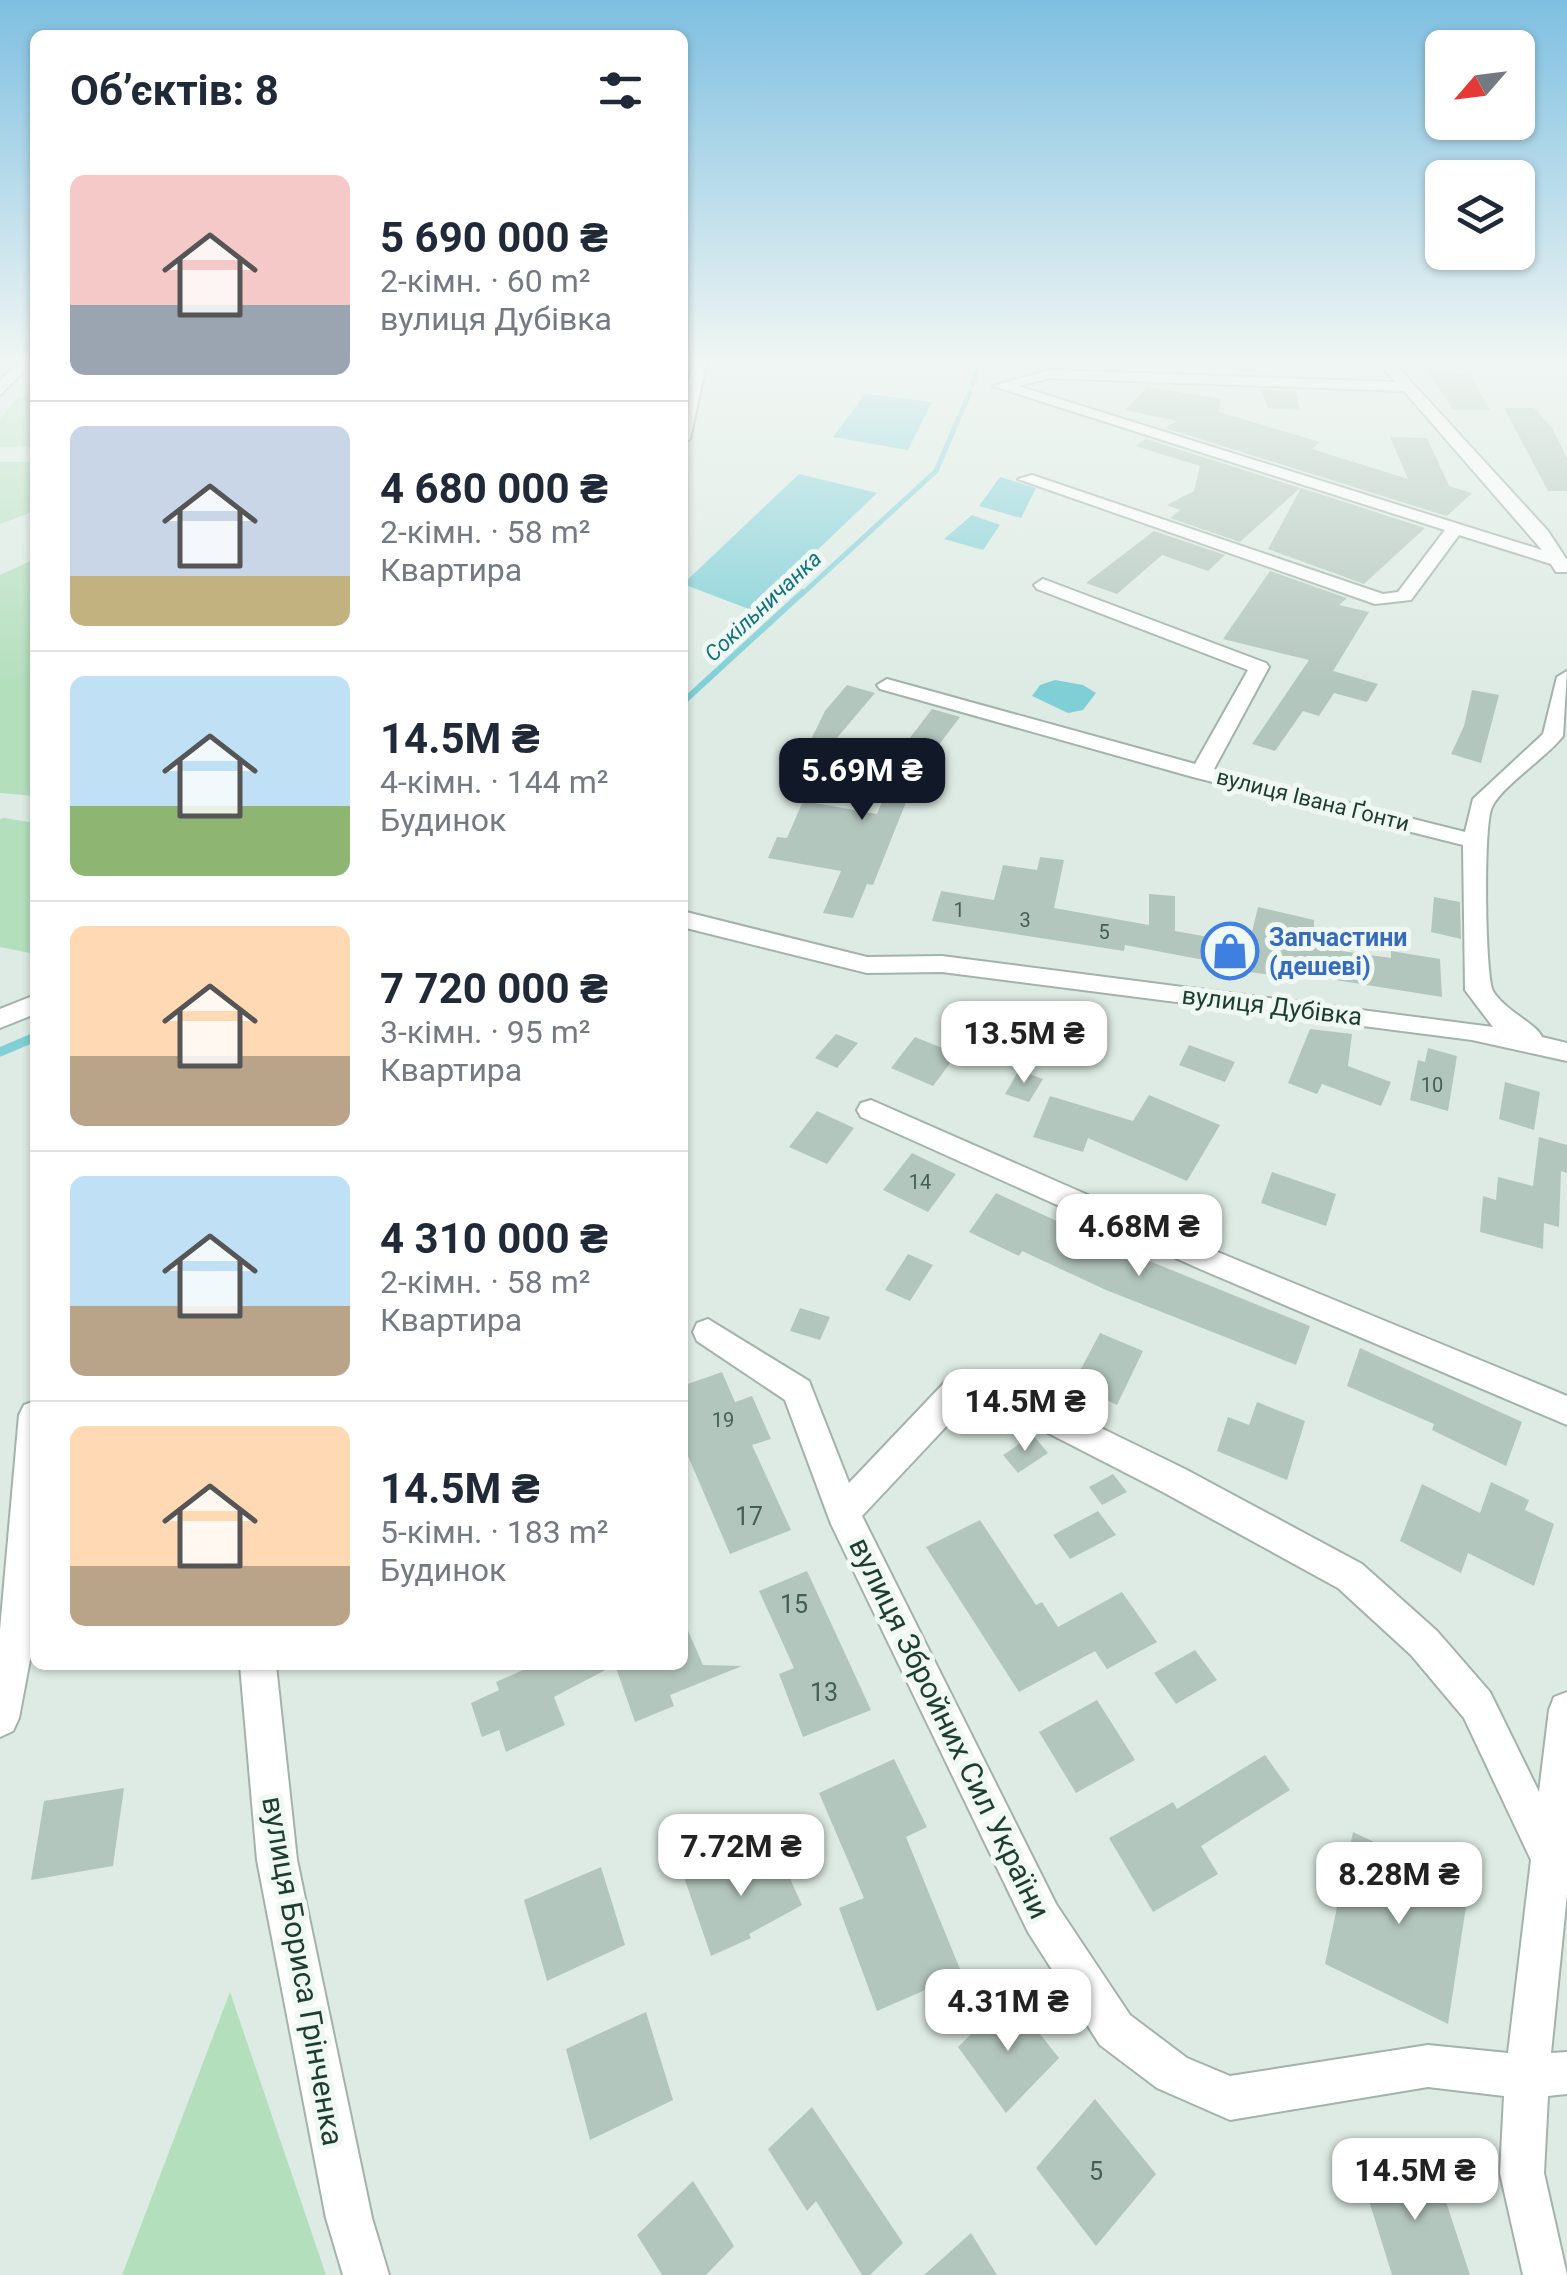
<!DOCTYPE html>
<html lang="uk">
<meta charset="utf-8">
<style>
:root{--surface:#fff;--page:#f2f2f3;--text:#1f2937;--muted:#747a83;--line:#e0e1e3;--accent:#111827}
body{margin:0;font-family:Roboto,sans-serif;background:var(--page);color:var(--text);height:100vh;display:flex;flex-direction:column;font-size:38px;white-space:nowrap}
*{box-sizing:border-box;margin:0}
p{font-size:32px;color:var(--muted)}
.icon{flex:none;width:55px;height:55px;fill:none;stroke:currentColor;stroke-width:2;stroke-linecap:round;stroke-linejoin:round}
.map{position:relative;flex:1;overflow:hidden}
.drawer{position:absolute;left:30px;top:30px;width:658px;height:1640px;display:flex;flex-direction:column;background:var(--surface);border-radius:15px;box-shadow:0 2px 8px #0004}
.drawer>*{flex:none}
.needle{width:65px;rotate:242deg}
.controls{position:absolute;left:1425px;top:30px;display:grid;gap:20px}
.controls a{display:grid;place-items:center;width:110px;height:110px;border-radius:15px;background:var(--surface);box-shadow:0 2px 8px #0004;font-size:50px}
.price{position:absolute;translate:-50% -85px;padding:0 22px;border-radius:20px;background:#fff;color:#222;font-size:32px;line-height:65px;filter:drop-shadow(0 2px 5px #0008)}
.price::after{content:'';position:absolute;left:50%;top:60px;width:30px;height:22px;margin-left:-15px;background:inherit;clip-path:polygon(0 0,100% 0,50% 100%)}
.price.current{background:var(--accent);color:#fff}
ul{padding:0;list-style:none}
li{display:flex;align-items:center;gap:30px;height:250px;padding:0 40px}
li+li{border-top:2px solid var(--line)}
li span{display:grid;place-items:center;flex:none;width:280px;height:200px;border-radius:15px;color:#555}
li>.icon{margin-inline-start:auto}
span .icon{width:120px;height:120px;fill:#fffc;stroke-width:1}
li b{font-size:42px}
h2{display:flex;justify-content:space-between;align-items:center;height:120px;padding:0 40px;font-size:42px}
.map>svg:first-child{display:block}
.green{fill:#b4dfbd}
.water{fill:#80cfd7}
.lines{fill:none;stroke-linecap:round;stroke-linejoin:round}
.stream-far2{stroke:#80cfd7;stroke-width:5}
.stream-far1{stroke:#80cfd7;stroke-width:6}
.stream{stroke:#80cfd7;stroke-width:9}
.building{fill:#b3c6bd}
.minor-casing{stroke:#a1b3ab;stroke-width:4}
.minor{fill:#fff;fill-rule:evenodd}
.labels{text-anchor:middle;dominant-baseline:central;stroke-width:10;stroke-linejoin:round;paint-order:stroke}
.number-label{font-size:20px;fill:#435f55}
.far-water-label{font-size:22px;font-style:italic;fill:#13737e;stroke:#eff8f3}
.far-street-label{font-size:22px;fill:#1e3d32;stroke:#eff8f3}
.shop-label{font-size:25px;font-weight:bold;fill:#366cbe;stroke:#eff8f3;text-anchor:start}
.street-label{font-size:25px;fill:#1e3d32;stroke:#eff8f3}
.near-number-label{font-size:25px;fill:#435f55}
.near-street-label{font-size:30px;fill:#1e3d32;stroke:#eff8f3}
</style>
<div class="map">
<svg width="1567" height="2275" viewBox="0 0 1567 2275">
<rect width="100%" height="100%" fill="#deebe4"/>
<path class="green" d="M35,396V446L0,447V419L18,397Z
M0,462H35V511L0,524Z
M35,559V796L0,793V575Z
M4,818L35,823V954L0,947V819Z
M230,1992L326,2275H122Z"/>
<path class="water" d="M865,394L932,402L908,450L833,437Z
M799,474L877,493L754,611L683,584Z
M1000,477L1036,488L1021,518L979,506Z
M972,515L1000,525L983,550L944,539Z
M1055,680L1083,685L1096,693L1083,710L1068,713L1032,696L1040,685Z"/>
<g class="lines">
<path class="stream-far2" d="M973,384L979,364
M801,595L936,471L970,392"/>
<path class="stream-far1" d="M682,703L803,592"/>
<path class="stream" d="M0,1052L35,1037"/>
</g>
<path class="building" d="M1427,370L1470,375L1490,410H1453Z
M1147,387L1221,399L1219,412L1320,442L1312,449L1408,479L1390,437L1427,438L1449,486L1472,493L1447,516L1440,514L1165,428L1177,421L1125,410Z
M1261,390L1296,391L1300,410L1268,408Z
M1504,408H1534L1552,428L1567,458V491H1548Z
M1146,439L1300,488L1240,542L1170,518L1180,510L1167,505L1194,491L1200,466L1135,446Z
M1301,488L1425,528L1364,584L1268,549Z
M1154,531L1225,555L1208,571L1162,555L1117,594L1086,583Z
M1270,571L1347,598L1339,605L1369,612L1333,671L1378,684L1367,702L1334,693L1319,716L1303,711L1275,751L1252,744L1309,660L1223,639Z
M847,685L875,693L831,745L840,747L825,780L804,777L799,783L792,778L825,711Z
M1472,690L1499,695L1481,763L1451,754L1464,726Z
M932,709L960,717L935,750L917,799L908,797L873,885L867,884L853,918L823,913L841,871L768,858L777,837L787,838L803,801L877,814L906,743Z
M1040,857L1064,860L1054,908L1149,925V894L1175,896V931L1225,940V933L1251,936L1258,907L1314,920V947L1391,958V951L1440,959L1442,997L1279,971L1280,976L1225,969V964L1125,945L1124,951L932,921L941,891L994,900L1003,865L1037,870Z
M1434,897L1460,902L1461,939L1431,932Z
M1310,1029L1352,1034L1348,1066L1391,1082L1381,1106L1322,1084L1317,1094L1288,1083Z
M1026,1031L1055,1040L1044,1062L1016,1054Z
M836,1034L858,1043L837,1068L815,1058Z
M915,1037L957,1054L933,1086L891,1068Z
M1189,1045L1235,1062L1225,1082L1179,1065Z
M1428,1048L1457,1056L1448,1111L1410,1100L1418,1060L1425,1062Z
M1019,1070L1043,1079L1029,1102L1005,1094Z
M1505,1082L1540,1092L1534,1130L1499,1119Z
M1149,1095L1220,1125L1187,1181L1088,1138L1083,1152L1033,1137L1050,1096L1133,1121Z
M817,1111L854,1128L827,1164L789,1147Z
M1539,1137L1567,1145V1173L1561,1171L1559,1227L1544,1223L1543,1249L1480,1232L1483,1196L1496,1200L1498,1177L1533,1186Z
M912,1153L956,1174L928,1212L883,1190Z
M1272,1172L1336,1194L1326,1226L1261,1203Z
M996,1193L1074,1229L1075,1227L1127,1252L1310,1326L1296,1365L1106,1290L1022,1251L1019,1256L969,1232Z
M908,1254L933,1265L910,1301L885,1290Z
M800,1308L830,1317L820,1340L790,1331Z
M1100,1333L1143,1351L1117,1405L1073,1384Z
M1360,1348L1522,1422L1506,1466L1432,1430L1434,1424L1347,1386Z
M722,1372L735,1402L752,1396L771,1439L752,1445L791,1530L730,1554L682,1442V1386Z
M1257,1402L1305,1421L1287,1480L1217,1451L1228,1417L1249,1425Z
M1033,1435L1048,1453L1018,1473L1003,1455Z
M1113,1474L1127,1492L1102,1505L1089,1487Z
M1491,1482L1529,1500L1525,1510L1554,1524L1534,1586L1468,1553L1461,1573L1400,1541L1422,1484L1480,1513Z
M1098,1511L1116,1535L1070,1559L1053,1535Z
M980,1520L1036,1605L1042,1602L1058,1627L1122,1592L1157,1642L1107,1669L1095,1651L1019,1692L926,1547Z
M807,1571L871,1710L803,1737L779,1674L794,1668L759,1591Z
M682,1617L703,1665L742,1666L670,1695L674,1706L635,1722L615,1665L554,1697L565,1725L506,1752L499,1730L482,1737L471,1703L499,1690L496,1682L534,1665H682Z
M1195,1650L1217,1680L1176,1704L1154,1673Z
M1097,1700L1135,1760L1076,1793L1039,1732Z
M1265,1755L1290,1790L1201,1846L1218,1874L1153,1912L1109,1838L1173,1802L1177,1809Z
M894,1759L927,1827L906,1837L962,1974L877,2011L839,1908L864,1898L819,1793Z
M124,1788L113,1866L31,1880L44,1801Z
M1353,1832L1469,1887L1448,2024L1325,1964Z
M776,1848L802,1905L749,1934L751,1938L711,1956L684,1877L722,1860L728,1874Z
M601,1867L625,1945L547,1981L524,1900Z
M1010,1996L1059,2058L1006,2113L958,2047Z
M646,2012L673,2100L590,2140L566,2049Z
M1095,2099L1156,2174L1096,2246L1036,2168Z
M812,2107L903,2243L870,2275H862L816,2201L807,2211L768,2149Z
M1434,2165L1470,2275H1392L1361,2175Z
M693,2181L734,2246L706,2275H662L637,2235Z
M971,2233L997,2275H924Z"/>
<g class="lines">
<g class="minor-casing">
<path id="minor" d="M16,364H31L0,395V381Z
M693,364H709L705,369L690,439L682,444V402Z
M1380,364H1395L1548,531L1567,560V572H1556L1551,564L1459,535L1411,600L1375,604L1018,479L1032,475L1383,594L1398,592L1445,530L993,386L1050,370L1395,382ZM1050,378L1404,391L1542,550L1018,386Z
M1043,579L1266,663L1269,667L1214,769L1465,832L1473,799L1543,734L1557,677L1567,671L1563,736C1547,757 1502,786 1492,807C1483,823 1485,978 1493,991C1505,1011 1537,1024 1542,1037L1567,1043V1061L1472,1040L942,972L867,973L682,927V911L867,957L942,956L1493,1027L1465,990L1463,845L1193,777L880,689L877,685L887,679L1195,764L1248,670L1037,589L1034,585Z
M35,995V1014L0,1028V1009Z
M871,1100L1220,1253L1567,1396V1425L1200,1269L861,1117L857,1110L861,1103Z
M708,1319L809,1381L849,1483L946,1381L970,1371L986,1372L1185,1469L1362,1564L1437,1631L1490,1692L1539,1792L1549,1710L1554,1697L1567,1692V1894L1551,2053L1567,2052V2094L1548,2096L1544,2173L1567,2275H1523L1500,2173L1504,2096L1428,2087L1230,2120L1157,2088L1100,2045L1028,1932L831,1524L785,1400L697,1341L693,1332L697,1323ZM972,1399H982L1161,1491L1338,1588L1411,1655L1464,1718L1531,1860L1508,2053L1428,2045L1230,2076L1187,2058L1130,2015L1056,1904L862,1516Z
M35,1401V1633L19,1718L13,1731L0,1737V1630L19,1415L24,1405Z
M240,1665H276L297,1860L372,2218L389,2275H343L326,2218L257,1860Z"/>
</g>
<use href="#minor" class="minor"/>
</g>
<linearGradient id="sky" x2="0" y2="1"><stop stop-color="#7ebfe1"/><stop offset="0.53" stop-color="#f0f6f3"/><stop offset="1" stop-color="#f0f6f3" stop-opacity="0"/></linearGradient>
<rect width="1567" height="682" fill="url(#sky)"/>
<defs>
<g id="shop-ring" transform="scale(2.875)"><circle r="9.5" fill="#eff8f3" stroke="#3f7fe0" stroke-width="1.5"/><path d="M-5-2.5h2.3a2.7 3.5 0 0 1 5.4 0H5L5.5 6h-11ZM-1.5-2.5h3a1.5 2.3 0 0 0-3 0Z" fill="#3f7fe0"/></g>
</defs>
<g fill-rule="evenodd">
<use href="#shop-ring" x="1230" y="951"/>
</g>
<g class="labels">
<g class="number-label">
<text x="959" y="910">1</text>
<text x="1025" y="920">3</text>
<text x="1104" y="932">5</text>
<text x="1432" y="1085">10</text>
<text x="920" y="1182">14</text>
<text x="723" y="1420">19</text>
</g>
<g class="far-water-label">
<text transform="translate(763 606) rotate(-43)">Сокільничанка</text>
</g>
<g class="far-street-label">
<text transform="translate(1313 800) rotate(14)">вулиця Івана Ґонти</text>
</g>
<g class="shop-label">
<text x="1269" y="937">Запчастини<tspan x="1269" dy="29">(дешеві)</tspan></text>
</g>
<g class="street-label">
<text transform="translate(1272 1006) rotate(7)">вулиця Дубівка</text>
</g>
<g class="near-number-label">
<text x="749" y="1516">17</text>
<text x="794" y="1604">15</text>
<text x="824" y="1692">13</text>
<text x="1096" y="2171">5</text>
</g>
<g class="near-street-label">
<text transform="translate(950 1728) rotate(64)">вулиця Збройних Сил України</text>
<text transform="translate(303 1971) rotate(80)">вулиця Бориса Грінченка</text>
</g>
</g>
</svg>
<div class="controls">
<a><svg class="needle" viewBox="-14 -14 28 28"><path d="M0-13l5 13h-10z" fill="#e53935"/><path d="M0 13l5-13h-10z" fill="#747a83"/></svg></a>
<a><svg class="icon" aria-label="layers" viewBox="0 0 24 24"><path d="M12 4l9 5-9 5-9-5zM3 14l9 5 9-5"/></svg></a>
</div>
<b class="price current" style="left:862px;top:823px">5.69M ₴</b>
<b class="price" style="left:1024px;top:1086px">13.5M ₴</b>
<b class="price" style="left:1139px;top:1279px">4.68M ₴</b>
<b class="price" style="left:1025px;top:1454px">14.5M ₴</b>
<b class="price" style="left:741px;top:1899px">7.72M ₴</b>
<b class="price" style="left:1399px;top:1927px">8.28M ₴</b>
<b class="price" style="left:1008px;top:2054px">4.31M ₴</b>
<b class="price" style="left:1415px;top:2223px">14.5M ₴</b>
<section class="drawer">
<h2>Об’єктів: 8<svg class="icon" aria-label="filters" viewBox="0 0 24 24"><path d="M4 7h16M4 17h16"/><circle cx="9" cy="7" r="2"/><circle cx="15" cy="17" r="2"/></svg></h2>
<ul>
<li><span style="background:linear-gradient(#f6c9c9 65%,#9aa5b1 0)"><svg class="icon" aria-label="home" viewBox="0 0 24 24"><path d="M3 11l9-7 9 7M6 9v11h12V9"/></svg></span><div><b>5 690 000 ₴</b><p>2-кімн. · 60 m²</p><p>вулиця Дубівка</p></div></li>
<li><span style="background:linear-gradient(#c9d6e8 75%,#c2b280 0)"><svg class="icon" aria-label="home" viewBox="0 0 24 24"><path d="M3 11l9-7 9 7M6 9v11h12V9"/></svg></span><div><b>4 680 000 ₴</b><p>2-кімн. · 58 m²</p><p>Квартира</p></div></li>
<li><span style="background:linear-gradient(#bfe0f5 65%,#8fb573 0)"><svg class="icon" aria-label="home" viewBox="0 0 24 24"><path d="M3 11l9-7 9 7M6 9v11h12V9"/></svg></span><div><b>14.5M ₴</b><p>4-кімн. · 144 m²</p><p>Будинок</p></div></li>
<li><span style="background:linear-gradient(#ffd9b3 65%,#b9a48a 0)"><svg class="icon" aria-label="home" viewBox="0 0 24 24"><path d="M3 11l9-7 9 7M6 9v11h12V9"/></svg></span><div><b>7 720 000 ₴</b><p>3-кімн. · 95 m²</p><p>Квартира</p></div></li>
<li><span style="background:linear-gradient(#bfe0f5 65%,#b9a48a 0)"><svg class="icon" aria-label="home" viewBox="0 0 24 24"><path d="M3 11l9-7 9 7M6 9v11h12V9"/></svg></span><div><b>4 310 000 ₴</b><p>2-кімн. · 58 m²</p><p>Квартира</p></div></li>
<li><span style="background:linear-gradient(#ffd9b3 70%,#b9a48a 0)"><svg class="icon" aria-label="home" viewBox="0 0 24 24"><path d="M3 11l9-7 9 7M6 9v11h12V9"/></svg></span><div><b>14.5M ₴</b><p>5-кімн. · 183 m²</p><p>Будинок</p></div></li>
</ul>
</section>
</div>
